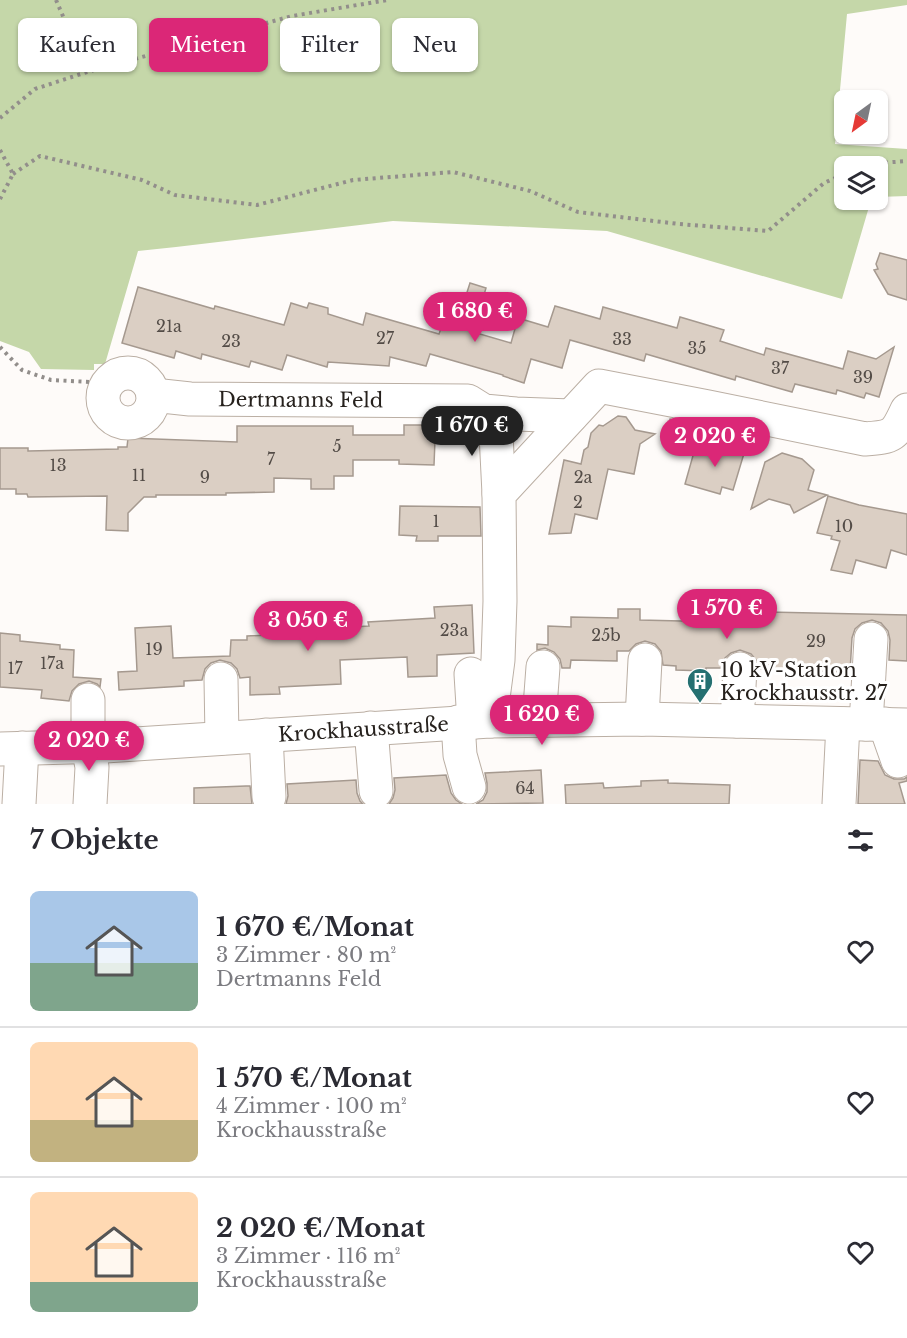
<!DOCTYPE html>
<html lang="de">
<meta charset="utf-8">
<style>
:root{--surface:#fff;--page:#f7f7f7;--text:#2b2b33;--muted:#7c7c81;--line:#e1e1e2;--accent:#db2777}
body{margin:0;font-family:"Libre Baskerville",serif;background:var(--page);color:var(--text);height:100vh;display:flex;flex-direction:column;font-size:22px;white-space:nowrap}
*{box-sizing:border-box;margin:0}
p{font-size:20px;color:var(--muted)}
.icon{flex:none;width:33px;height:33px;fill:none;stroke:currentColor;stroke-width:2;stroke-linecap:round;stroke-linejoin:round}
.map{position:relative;height:804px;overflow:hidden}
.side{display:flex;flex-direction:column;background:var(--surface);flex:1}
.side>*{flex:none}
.hud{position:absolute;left:18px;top:18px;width:600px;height:54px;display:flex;gap:12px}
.needle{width:39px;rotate:213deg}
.controls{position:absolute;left:834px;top:90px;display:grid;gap:12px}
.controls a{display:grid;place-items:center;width:54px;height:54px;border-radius:9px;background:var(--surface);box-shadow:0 2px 4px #0004;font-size:30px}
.price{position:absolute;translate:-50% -51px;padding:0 14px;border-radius:21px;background:var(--accent);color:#fff;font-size:20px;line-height:39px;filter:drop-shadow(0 2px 3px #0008)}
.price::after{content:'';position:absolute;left:50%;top:36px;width:18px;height:14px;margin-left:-9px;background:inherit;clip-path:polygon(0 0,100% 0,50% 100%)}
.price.on{background:#222;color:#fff}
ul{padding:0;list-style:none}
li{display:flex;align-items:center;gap:18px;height:150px;padding:0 30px}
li+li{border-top:2px solid var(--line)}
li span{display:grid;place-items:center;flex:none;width:168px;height:120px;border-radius:9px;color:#555}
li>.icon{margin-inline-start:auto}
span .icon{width:72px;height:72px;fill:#fffc;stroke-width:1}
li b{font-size:26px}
h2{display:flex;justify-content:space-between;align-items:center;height:72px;padding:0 30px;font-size:26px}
.pill{padding:0 21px;border-radius:9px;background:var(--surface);box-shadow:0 2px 4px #0004;font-size:21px;line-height:54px}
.pill.on{background:var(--accent);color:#fff}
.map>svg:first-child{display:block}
.green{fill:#c5d7a9}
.building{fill:#dbcfc4;stroke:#a5998f;stroke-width:1.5}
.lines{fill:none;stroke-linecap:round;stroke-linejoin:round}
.minor-casing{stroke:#bbafa4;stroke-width:35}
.path{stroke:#928e8b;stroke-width:4;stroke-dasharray:3 4.5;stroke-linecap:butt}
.minor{stroke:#fff;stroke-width:33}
.labels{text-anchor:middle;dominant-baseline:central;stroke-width:6;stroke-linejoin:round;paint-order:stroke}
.number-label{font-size:16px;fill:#534c47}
.street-label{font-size:20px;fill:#26211d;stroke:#fff}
.poi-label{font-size:20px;fill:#26211d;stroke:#fff;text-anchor:start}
</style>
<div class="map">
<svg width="907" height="804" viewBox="0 0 907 804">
<rect width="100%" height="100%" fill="#fefbf9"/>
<path class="green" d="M0,0H907V5L847,14L835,144L907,149V196L878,197V166H844V200H871L842,299L607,231L393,221L176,247L138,251L105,364H94V370L41,369L29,352L0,341Z"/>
<path class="building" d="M880,253L907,260V300L888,294L874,270L878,269L876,264Z
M470,283L486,288L473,332L511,343L518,318L548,327L555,306L600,319L603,307L677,328L680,317L724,330L720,341L764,355L766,348L843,369L848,351L876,359L894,347L879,397L866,393L864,398L837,390L836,394L795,384L792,392L736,376L735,380L646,354L644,361L570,340L562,368L531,359L524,383L503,376V375L430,354L426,366L390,357L389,366L328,362L327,367L287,355L282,370L251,361L249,367L202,354L201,359L176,351L174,358L122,343L138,287L214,309L215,306L284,325L291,303L307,308L309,303L328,308V314L363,325L366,313L439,334L443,323L456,327Z
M618,416L626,417L635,430L655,434L640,444L634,474L608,469L597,519L575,514L571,533L549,534L564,460L581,464L584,450L588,447L591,433L599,425L603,426Z
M670,419L692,423L688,438L667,433Z
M404,425H432V440H435L434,465L399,464V460H353V476H334V489H311V479L274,478V492L226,493V495H156V497H144L128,513V531L106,530L107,496L28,497L27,494H16V489H0V448H28V451L118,449V447H127L128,438L237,442V426H353V435H404Z
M715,440L723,454L748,440L733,490L722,487L720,494L685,484L694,452Z
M782,453L802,459L814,470L808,490L827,495L794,513L790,505L769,499L751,509L765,462Z
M828,496L859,505L907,514V555L891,550L886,568L856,560L852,574L831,570L840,541L831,539L832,536L817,533Z
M400,506L480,507L481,536H438V541H416L417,536L399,535Z
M472,605L474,653L437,655V676L408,677L407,657L340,660L341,684L279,687L280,694L250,695V677L240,678L237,669L231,663L220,660L211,663L205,669L202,680L184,681V686L119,690L118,672L137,671L135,628L171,626L173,658L230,656L231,640H247V636L312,633L311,610L331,609L332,628L369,626L368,622L435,618L434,607Z
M618,609H640V620L768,623V612L907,615V661L889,660L890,640L888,631L881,623L872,620L862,623L855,629L852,638L850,672L781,671L759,669L757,661L751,654L740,650L731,653L725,658L721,668H706V671L676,670V666L663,665L661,651L655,644L645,641L636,644L629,651H617V661L571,660L570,668H562L560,659L554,652L545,648L537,650V644L548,645V626L571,627V617L618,618Z
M0,633L20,635V641L60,645V649L74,650L73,677L101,679L100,687L97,684L89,681L79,684L72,691L69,701L41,698L42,690L0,687Z
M860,760L878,761L885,775L894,779H904L907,777V781L899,783L905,804H858Z
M541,770L543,803L476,804L483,800L487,792V783L485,773Z
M446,775L451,793L456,800L462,804H389L393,798L395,790L394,778Z
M356,780L357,793L360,801L363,804H286L288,796L287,784Z
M668,780V783L730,785L729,804H566L565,785L603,783L604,788L641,786V781Z
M246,786H250L252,804H194V788Z"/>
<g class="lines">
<g class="minor-casing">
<g id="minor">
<circle cx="128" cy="398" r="25"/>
<path id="s1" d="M153,395L190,399L468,401L484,411L516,414L571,416"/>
<path d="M484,411L496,434L499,494"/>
<path d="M471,674L474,722"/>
<path d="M221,679L222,738"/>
<path d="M88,700V746L92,767L90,804"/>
<path d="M642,719L645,660"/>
<path d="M539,720L543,667"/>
<path d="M490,721L498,660L500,601L499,494L599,386L708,407L865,439C893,437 895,436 907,410"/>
<path d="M737,721L740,669"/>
<path d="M458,722L460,755L469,787"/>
<path d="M866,724L871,639"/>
<path d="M885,724L898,761"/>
<path d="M371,728L376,791"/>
<path d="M266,735L269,797"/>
<path id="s2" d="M0,749L105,746L490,721L642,719L907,725"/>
<path d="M19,804L22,748"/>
<path d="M839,804L843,724"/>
</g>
</g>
<path class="path" d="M56,0L87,72
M0,118L35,89L87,72L292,16L387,0
M0,150L13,174L0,199
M863,166L868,164L907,161
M13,174L40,156L142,180L175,195L257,205L353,180L453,172L530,191L578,212L679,224L768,231L824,183L844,174
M0,347L22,370L51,380L91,382L105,389"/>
<use href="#minor" class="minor"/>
</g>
<defs>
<g id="building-pin" transform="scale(1.35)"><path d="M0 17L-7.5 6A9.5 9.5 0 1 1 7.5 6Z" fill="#257071" stroke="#fff"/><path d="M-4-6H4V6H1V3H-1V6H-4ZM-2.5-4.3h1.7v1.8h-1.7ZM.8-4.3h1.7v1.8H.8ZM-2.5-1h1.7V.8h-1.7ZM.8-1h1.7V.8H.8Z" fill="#fff"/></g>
</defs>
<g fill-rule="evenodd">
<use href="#building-pin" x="700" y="681"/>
</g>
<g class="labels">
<g class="number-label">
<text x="169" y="326">21a</text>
<text x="385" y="338">27</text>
<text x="622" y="339">33</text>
<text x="231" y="341">23</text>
<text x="697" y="348">35</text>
<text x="780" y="368">37</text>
<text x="863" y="377">39</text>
<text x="337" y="446">5</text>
<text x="271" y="459">7</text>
<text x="58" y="465">13</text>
<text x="139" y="475">11</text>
<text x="205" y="477">9</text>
<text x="583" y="477">2a</text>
<text x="578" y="502">2</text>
<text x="436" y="521">1</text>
<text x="844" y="526">10</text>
<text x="454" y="630">23a</text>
<text x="606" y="635">25b</text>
<text x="816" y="641">29</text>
<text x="154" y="649">19</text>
<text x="52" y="663">17a</text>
<text x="15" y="668">17</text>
<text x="525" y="788">64</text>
</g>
<g class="street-label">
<text stroke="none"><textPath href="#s1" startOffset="148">Dertmanns Feld</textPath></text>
<text stroke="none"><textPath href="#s2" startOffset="364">Krockhausstraße</textPath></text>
</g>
<g class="poi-label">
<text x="720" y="670">10 kV-Station<tspan x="720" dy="23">Krockhausstr. 27</tspan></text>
</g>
</g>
</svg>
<div class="controls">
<a><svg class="needle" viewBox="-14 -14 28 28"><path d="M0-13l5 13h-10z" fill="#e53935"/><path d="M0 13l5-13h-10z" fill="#7c7c81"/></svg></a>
<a><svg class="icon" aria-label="layers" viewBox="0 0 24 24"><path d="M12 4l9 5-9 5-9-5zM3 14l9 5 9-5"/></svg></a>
</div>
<b class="price" style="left:475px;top:343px">1 680 €</b>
<b class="price on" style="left:472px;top:457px">1 670 €</b>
<b class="price" style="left:715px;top:468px">2 020 €</b>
<b class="price" style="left:727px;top:640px">1 570 €</b>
<b class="price" style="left:308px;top:652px">3 050 €</b>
<b class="price" style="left:542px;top:746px">1 620 €</b>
<b class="price" style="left:89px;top:772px">2 020 €</b>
<div class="hud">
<a class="pill">Kaufen</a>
<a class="pill on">Mieten</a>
<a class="pill">Filter</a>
<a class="pill">Neu</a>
</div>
</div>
<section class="side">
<h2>7 Objekte<svg class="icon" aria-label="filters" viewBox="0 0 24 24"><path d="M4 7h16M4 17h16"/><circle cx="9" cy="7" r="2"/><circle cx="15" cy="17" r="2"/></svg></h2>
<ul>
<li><span style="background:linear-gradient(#a9c7e8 60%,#7fa58c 0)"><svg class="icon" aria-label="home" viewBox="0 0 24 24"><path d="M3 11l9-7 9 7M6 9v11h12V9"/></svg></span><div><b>1 670 €/Monat</b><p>3 Zimmer · 80 m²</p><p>Dertmanns Feld</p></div><svg class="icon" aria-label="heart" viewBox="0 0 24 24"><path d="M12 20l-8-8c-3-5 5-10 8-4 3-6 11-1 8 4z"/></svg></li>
<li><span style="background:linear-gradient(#ffd9b3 65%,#c2b280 0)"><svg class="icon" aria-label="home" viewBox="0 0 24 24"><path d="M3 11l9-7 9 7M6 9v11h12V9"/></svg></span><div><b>1 570 €/Monat</b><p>4 Zimmer · 100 m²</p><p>Krockhausstraße</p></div><svg class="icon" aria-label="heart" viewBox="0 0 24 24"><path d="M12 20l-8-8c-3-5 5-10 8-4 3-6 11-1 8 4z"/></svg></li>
<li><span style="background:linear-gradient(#ffd9b3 75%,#7fa58c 0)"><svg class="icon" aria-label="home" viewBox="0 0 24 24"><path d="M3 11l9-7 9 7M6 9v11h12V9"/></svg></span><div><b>2 020 €/Monat</b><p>3 Zimmer · 116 m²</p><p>Krockhausstraße</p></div><svg class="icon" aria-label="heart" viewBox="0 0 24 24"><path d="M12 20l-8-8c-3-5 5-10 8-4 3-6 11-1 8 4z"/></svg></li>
</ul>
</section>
